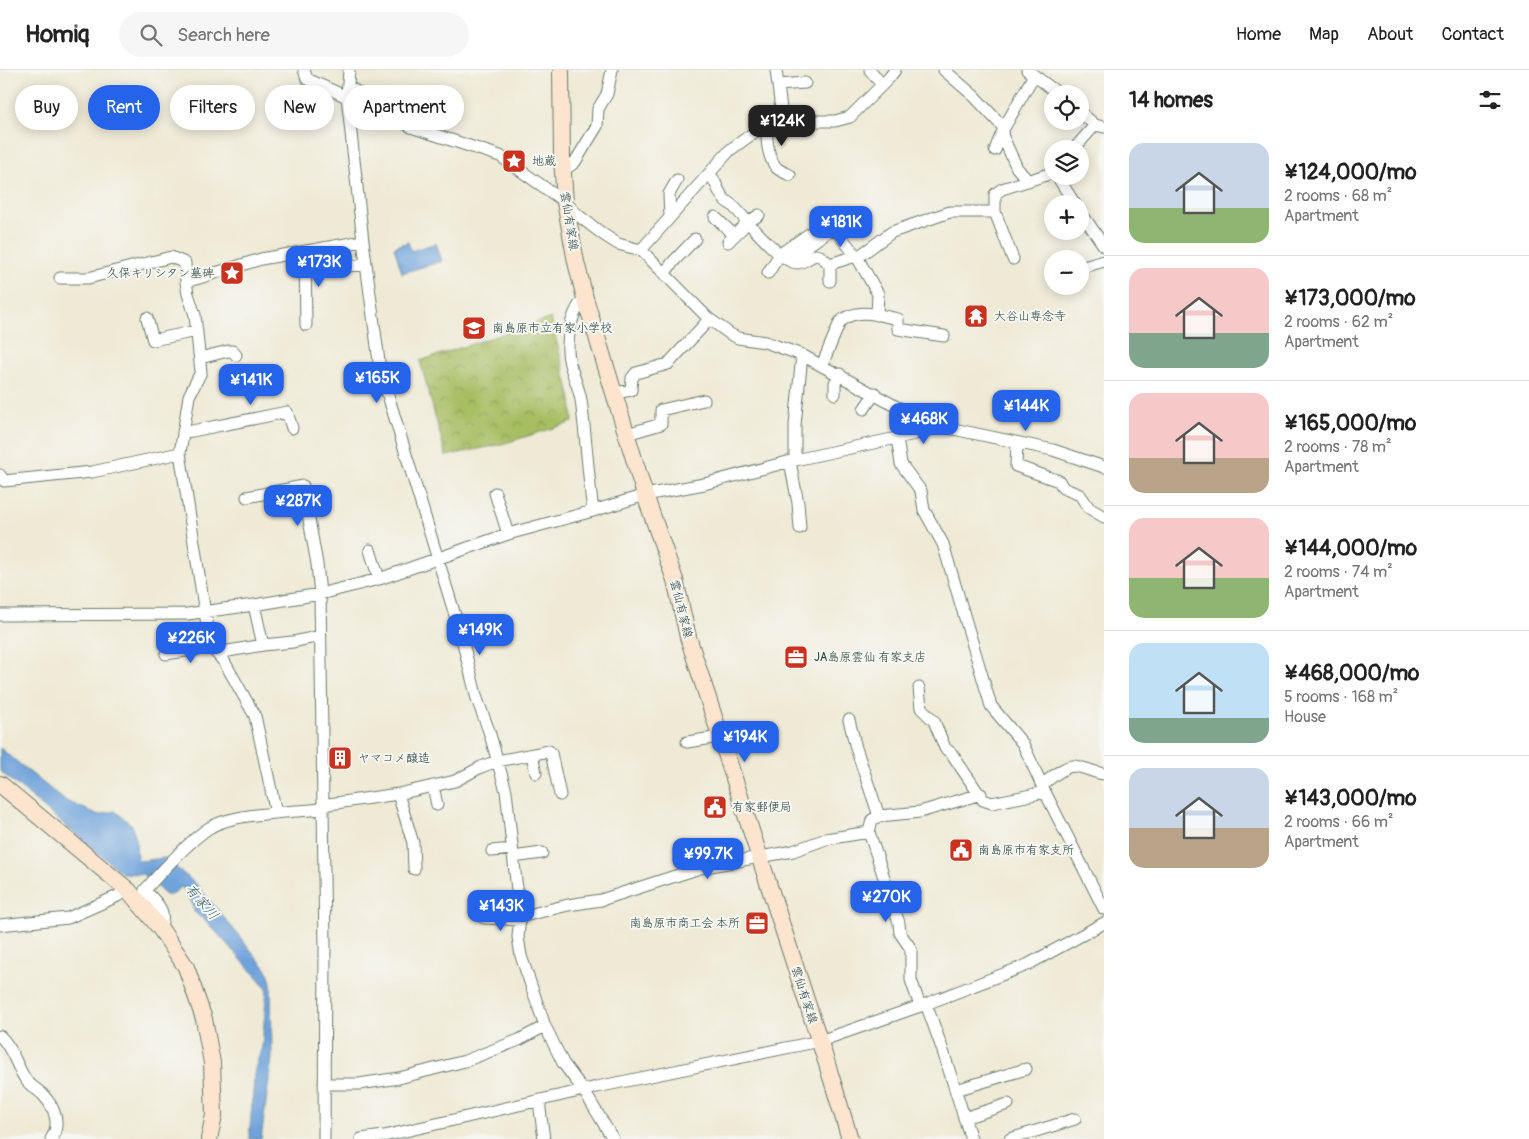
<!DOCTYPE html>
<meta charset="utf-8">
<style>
:root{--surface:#fff;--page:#f6f6f6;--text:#222;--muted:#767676;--line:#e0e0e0;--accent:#2563eb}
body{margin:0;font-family:Pangolin,"Klee One",sans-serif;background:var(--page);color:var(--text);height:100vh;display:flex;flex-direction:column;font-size:19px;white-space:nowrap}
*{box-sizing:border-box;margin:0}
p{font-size:16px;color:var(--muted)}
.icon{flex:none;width:28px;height:28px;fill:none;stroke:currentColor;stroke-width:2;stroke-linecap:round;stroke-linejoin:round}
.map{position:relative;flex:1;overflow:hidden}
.sheet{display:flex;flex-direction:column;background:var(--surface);width:425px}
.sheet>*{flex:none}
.hud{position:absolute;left:15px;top:15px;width:475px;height:45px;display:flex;gap:10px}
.tools{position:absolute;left:1044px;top:15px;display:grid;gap:10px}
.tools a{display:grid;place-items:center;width:45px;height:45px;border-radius:50%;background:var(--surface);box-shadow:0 2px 12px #0003;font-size:25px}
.price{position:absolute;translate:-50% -42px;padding:0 11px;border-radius:10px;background:var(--accent);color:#fff;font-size:16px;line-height:32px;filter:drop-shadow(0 1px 2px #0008)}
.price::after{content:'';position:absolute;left:50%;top:30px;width:15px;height:11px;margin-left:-8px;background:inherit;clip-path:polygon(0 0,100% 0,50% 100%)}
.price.selected{background:#222;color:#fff}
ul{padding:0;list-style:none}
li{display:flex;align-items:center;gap:15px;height:125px;padding:0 25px}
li+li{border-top:1px solid var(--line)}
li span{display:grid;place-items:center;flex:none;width:140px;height:100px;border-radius:15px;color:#555}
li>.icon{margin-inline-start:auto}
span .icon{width:60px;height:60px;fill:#fffc;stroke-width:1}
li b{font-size:21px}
h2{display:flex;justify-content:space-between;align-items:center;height:60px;padding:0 25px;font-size:21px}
.chip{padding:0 18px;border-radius:22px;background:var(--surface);box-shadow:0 2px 12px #0003;font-size:18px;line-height:45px}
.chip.selected{background:var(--accent);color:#fff}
header{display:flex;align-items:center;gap:30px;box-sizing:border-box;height:70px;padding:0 25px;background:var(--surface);border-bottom:1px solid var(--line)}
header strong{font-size:24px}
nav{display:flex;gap:28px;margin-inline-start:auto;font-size:18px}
.search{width:350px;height:45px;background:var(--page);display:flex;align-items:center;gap:12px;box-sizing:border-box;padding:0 18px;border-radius:28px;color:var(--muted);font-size:19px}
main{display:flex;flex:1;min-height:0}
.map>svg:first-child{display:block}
.park{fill:url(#park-crowns);stroke:#647e4c}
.water{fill:#6fa3db;stroke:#477088}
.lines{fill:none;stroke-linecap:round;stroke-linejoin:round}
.street-casing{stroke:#687a6c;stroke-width:13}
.secondary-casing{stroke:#687a6c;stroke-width:18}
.street{stroke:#fff;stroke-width:11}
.secondary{stroke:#fce5cf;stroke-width:16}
.labels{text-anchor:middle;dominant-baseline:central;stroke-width:4;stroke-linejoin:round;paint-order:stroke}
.poi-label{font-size:12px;fill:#1f3d34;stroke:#f6f6f2;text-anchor:start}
.street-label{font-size:12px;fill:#1f3d34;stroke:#f6f6f2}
.water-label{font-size:14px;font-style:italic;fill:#375c66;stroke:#f6f6f2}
</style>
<header>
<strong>Homiq</strong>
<div class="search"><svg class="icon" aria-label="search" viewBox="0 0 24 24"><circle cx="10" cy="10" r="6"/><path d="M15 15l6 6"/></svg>Search here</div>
<nav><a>Home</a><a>Map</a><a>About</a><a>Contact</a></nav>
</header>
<main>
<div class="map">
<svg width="1104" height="1069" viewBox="0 0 1104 1069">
<defs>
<pattern id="park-crowns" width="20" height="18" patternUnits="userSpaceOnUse" patternTransform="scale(1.25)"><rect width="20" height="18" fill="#a8be63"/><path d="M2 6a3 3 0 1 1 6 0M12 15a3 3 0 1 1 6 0" fill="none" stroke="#889c52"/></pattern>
</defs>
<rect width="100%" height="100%" fill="#f6f6f2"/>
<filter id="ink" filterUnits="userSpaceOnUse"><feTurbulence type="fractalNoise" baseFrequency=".02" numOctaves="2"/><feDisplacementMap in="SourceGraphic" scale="10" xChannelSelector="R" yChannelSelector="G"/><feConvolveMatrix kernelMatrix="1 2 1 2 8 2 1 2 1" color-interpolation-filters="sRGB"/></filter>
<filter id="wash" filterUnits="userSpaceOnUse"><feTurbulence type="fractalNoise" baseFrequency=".0096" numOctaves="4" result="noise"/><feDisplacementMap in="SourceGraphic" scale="20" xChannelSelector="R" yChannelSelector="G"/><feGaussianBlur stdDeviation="1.12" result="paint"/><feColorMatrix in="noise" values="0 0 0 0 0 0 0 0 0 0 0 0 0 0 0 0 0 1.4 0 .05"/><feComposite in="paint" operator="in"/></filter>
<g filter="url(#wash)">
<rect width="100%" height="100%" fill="#efead5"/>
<path class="park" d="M551,248L571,329L573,352L502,374L446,386L420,291Z"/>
<path class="water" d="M408,172L411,181L436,173L442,191L402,203L394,177Z
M0,678L64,730L99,745L115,741L132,755L136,770L137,788L140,791L165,788L197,815L268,901L271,913L272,988L261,1069H249L255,999L262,977L267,918L207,852L194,842L192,833L183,818L181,817L171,825H166L142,804L122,803L0,701Z"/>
</g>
<g filter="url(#ink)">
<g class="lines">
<g class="street-casing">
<path id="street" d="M304,0L307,9L347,27
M349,0L347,27L363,171L380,299L461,565L477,629L489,661L506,721L520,847L518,867L521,886L545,956L563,993L584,1021L613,1069
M776,0L782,47
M870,0L882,15
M944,0L974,26L1004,58
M1027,0L1059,24
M778,15L805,13
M348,16L411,57L500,86L565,132L579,146L604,165L618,174L641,180L708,248L730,264L738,268L765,272L802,285L897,337L939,356L1053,380L1104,397
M1080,42L1095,55L1104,57
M766,56C767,68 767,87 776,97C779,101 786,103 790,105
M1002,65L1017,98L1028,111
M1074,79L1095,55
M995,80L1004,58L1034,5
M563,101L575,92L597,56L598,39L607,24L612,0
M710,104C716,111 718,123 725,130C728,133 732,134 734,137C746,149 781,193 797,193C804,193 809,187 815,185L820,186L830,194L862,184L892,162L944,144L950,142H995
M1057,106L1075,134
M1080,141L1104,176
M670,147L669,124L677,110
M715,147L734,165
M827,149L857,187L878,224L877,245
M728,172L747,153L759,145
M641,180L730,80L756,61L782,47L814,51H835L850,47L889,8L895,0
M305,182L306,255
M1013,189L995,142V124L1002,119L1052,103
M788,190L834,157
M830,194V211
M339,197L366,194
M1080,198L1104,191
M768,203L780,184L819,157
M664,204L673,192L695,169
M60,208H88L171,187L185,193L186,212
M585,228C573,239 568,261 568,277C567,296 578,312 581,330C586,367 588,404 593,441
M147,248L153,270L197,261
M200,288L228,281H232L236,285
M822,295L840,252C856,237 879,245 898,249V259L944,266
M615,323L631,320L632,308L636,303L668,294L705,254L708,248
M835,324V313L840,304
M897,337L899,367
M864,339L875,323
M183,362L192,361L287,342L292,358
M627,364L661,354V340L704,330
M897,368L901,394L921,421L924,440L943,474L991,636L1023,674L1045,722L1104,839
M1017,373L1016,396L1059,411L1063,418L1080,425L1089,438L1104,447
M795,390V355L802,285
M790,392L798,433L800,458
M0,405L4,411L92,402L180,383
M495,423L508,464
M247,427L303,416L317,494L320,524L325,876L324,1069
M370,480L379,509
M254,535L263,575
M0,545L187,544L254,535L320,524L379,509L508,464L593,441L645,425L704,414L795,390L915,364L939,356
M461,565L481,560
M217,583L263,575L293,572L320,566
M166,584L211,577
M919,618L921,638L934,651L945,678L952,684L983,730L992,733L1045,722
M849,650L856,678L879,746L920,742L981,724
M687,672L720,667
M532,685L536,703
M1042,715C1050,709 1062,697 1073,696C1081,696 1095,703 1104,704
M433,716L437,735
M398,724L413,773L414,799
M322,735L398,724L455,711L481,697L497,691L549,681L551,683L560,725
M276,743L255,646L225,593L211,577L205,543L180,383L189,326L201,302L195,245L188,224L186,212L261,189L363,171
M869,762L899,853L900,863L911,879V910L920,936
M492,781L512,779
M513,787L542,783
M520,847L568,835L601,830L700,798L793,781L826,769L869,762L872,750L879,746
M484,848L519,850
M0,855L68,848L129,821
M160,858C168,840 156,833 145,820C161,802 190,770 209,758C233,743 292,742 322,739
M926,934L942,978L971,1069
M0,966C13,978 16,996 26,1010C31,1017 39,1020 44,1026C55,1038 61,1055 51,1069
M324,1014H359L399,1008L465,991L519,970L545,956
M956,1020L1026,999
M539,1032L544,1069
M964,1048L1008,1034
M361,1069L384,1066L597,1017L820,971L926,934L1027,895L1104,853
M1010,1069L1075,1049"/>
</g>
<g class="secondary-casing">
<path id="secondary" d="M561,0L562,88L565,132L576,192L585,228L645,425L675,510L688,567L827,994L850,1069
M0,714L129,821L160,858L186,897L204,949L212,993L214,1045L209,1069"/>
</g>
<use href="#street" class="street"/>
<use href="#secondary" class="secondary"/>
</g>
</g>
<defs>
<g id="sight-square" transform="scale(1.25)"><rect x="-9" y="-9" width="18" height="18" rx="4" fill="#c8321e" stroke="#f6f6f2"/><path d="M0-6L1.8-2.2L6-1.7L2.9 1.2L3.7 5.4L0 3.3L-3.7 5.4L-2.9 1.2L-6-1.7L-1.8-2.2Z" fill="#fff"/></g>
<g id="temple-square" transform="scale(1.25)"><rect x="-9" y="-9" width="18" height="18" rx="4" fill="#c8321e" stroke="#f6f6f2"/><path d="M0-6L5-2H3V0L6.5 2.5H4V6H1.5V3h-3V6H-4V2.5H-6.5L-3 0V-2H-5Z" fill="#fff"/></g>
<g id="school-square" transform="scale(1.25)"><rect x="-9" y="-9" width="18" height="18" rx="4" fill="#c8321e" stroke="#f6f6f2"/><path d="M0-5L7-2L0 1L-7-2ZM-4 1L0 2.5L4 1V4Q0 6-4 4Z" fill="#fff"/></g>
<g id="office-square" transform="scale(1.25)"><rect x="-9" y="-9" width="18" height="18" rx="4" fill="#c8321e" stroke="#f6f6f2"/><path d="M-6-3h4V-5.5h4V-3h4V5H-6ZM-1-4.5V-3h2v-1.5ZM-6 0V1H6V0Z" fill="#fff"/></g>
<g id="building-square" transform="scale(1.25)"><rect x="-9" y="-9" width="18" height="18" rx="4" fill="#c8321e" stroke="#f6f6f2"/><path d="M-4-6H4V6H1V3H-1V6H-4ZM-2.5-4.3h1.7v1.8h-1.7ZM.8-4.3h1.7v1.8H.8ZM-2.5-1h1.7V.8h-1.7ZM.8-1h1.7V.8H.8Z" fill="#fff"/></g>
<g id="civic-square" transform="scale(1.25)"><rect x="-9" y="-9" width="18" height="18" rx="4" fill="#c8321e" stroke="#f6f6f2"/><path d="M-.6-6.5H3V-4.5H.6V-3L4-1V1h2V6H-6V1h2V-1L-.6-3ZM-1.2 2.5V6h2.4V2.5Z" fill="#fff"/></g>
</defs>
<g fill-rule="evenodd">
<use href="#sight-square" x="514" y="91"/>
<use href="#sight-square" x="232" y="203"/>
<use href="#temple-square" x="976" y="246"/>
<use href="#school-square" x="474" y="258"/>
<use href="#office-square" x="796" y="587"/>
<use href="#building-square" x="340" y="688"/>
<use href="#civic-square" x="715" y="737"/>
<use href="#civic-square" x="961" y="780"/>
<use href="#office-square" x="757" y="853"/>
</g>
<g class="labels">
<g class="poi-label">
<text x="532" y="91">地蔵</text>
<text x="214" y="203" text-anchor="end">久保キリシタン墓碑</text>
<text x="994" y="246">大谷山専念寺</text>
<text x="492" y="258">南島原市立有家小学校</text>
<text x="814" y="587">JA島原雲仙 有家支店</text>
<text x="358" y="688">ヤマコメ醸造</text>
<text x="732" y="737">有家郵便局</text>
<text x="978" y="780">南島原市有家支所</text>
<text x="740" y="853" text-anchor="end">南島原市商工会 本所</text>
</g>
<g class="street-label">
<text transform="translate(569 151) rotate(81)">雲仙有家線</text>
<text transform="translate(681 539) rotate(76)">雲仙有家線</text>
<text transform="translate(804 925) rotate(72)">雲仙有家線</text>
</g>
<g class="water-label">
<text transform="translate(202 832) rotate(49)">有家川</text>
</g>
</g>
</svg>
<div class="tools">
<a><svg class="icon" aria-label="locate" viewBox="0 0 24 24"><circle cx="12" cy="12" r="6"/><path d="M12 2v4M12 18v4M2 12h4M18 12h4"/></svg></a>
<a><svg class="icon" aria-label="layers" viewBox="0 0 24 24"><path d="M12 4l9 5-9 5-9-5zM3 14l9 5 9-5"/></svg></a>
<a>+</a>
<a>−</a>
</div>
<b class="price selected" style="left:782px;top:77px">¥124K</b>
<b class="price" style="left:841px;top:178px">¥181K</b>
<b class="price" style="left:319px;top:218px">¥173K</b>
<b class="price" style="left:377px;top:334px">¥165K</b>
<b class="price" style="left:251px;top:336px">¥141K</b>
<b class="price" style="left:1026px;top:362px">¥144K</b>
<b class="price" style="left:924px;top:375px">¥468K</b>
<b class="price" style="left:298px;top:457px">¥287K</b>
<b class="price" style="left:480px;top:586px">¥149K</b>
<b class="price" style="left:191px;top:594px">¥226K</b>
<b class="price" style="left:745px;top:693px">¥194K</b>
<b class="price" style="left:708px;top:810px">¥99.7K</b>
<b class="price" style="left:886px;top:853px">¥270K</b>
<b class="price" style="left:501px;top:862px">¥143K</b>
<div class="hud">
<a class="chip">Buy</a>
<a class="chip selected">Rent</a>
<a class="chip">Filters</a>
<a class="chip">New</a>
<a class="chip">Apartment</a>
</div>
</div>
<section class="sheet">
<h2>14 homes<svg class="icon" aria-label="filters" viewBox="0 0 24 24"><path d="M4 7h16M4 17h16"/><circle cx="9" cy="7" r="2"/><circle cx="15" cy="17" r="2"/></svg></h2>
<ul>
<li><span style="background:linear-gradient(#c9d6e8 65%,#8fb573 0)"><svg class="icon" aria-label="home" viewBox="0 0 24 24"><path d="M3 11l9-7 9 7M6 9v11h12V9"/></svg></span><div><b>¥124,000/mo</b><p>2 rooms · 68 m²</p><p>Apartment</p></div></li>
<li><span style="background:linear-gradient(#f6c9c9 65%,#7fa58c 0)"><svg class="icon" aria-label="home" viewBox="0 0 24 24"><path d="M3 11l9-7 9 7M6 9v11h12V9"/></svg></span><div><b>¥173,000/mo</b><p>2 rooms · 62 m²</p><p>Apartment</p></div></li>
<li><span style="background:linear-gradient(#f6c9c9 65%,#b9a48a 0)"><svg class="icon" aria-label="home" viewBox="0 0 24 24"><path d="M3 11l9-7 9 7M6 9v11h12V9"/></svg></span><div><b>¥165,000/mo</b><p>2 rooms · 78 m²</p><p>Apartment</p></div></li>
<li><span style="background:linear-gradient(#f6c9c9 60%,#8fb573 0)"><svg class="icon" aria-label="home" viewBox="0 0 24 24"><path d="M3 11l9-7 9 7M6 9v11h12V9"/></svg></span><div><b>¥144,000/mo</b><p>2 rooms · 74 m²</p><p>Apartment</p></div></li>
<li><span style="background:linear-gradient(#bfe0f5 75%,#7fa58c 0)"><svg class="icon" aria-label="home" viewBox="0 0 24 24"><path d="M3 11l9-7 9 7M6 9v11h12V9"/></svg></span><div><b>¥468,000/mo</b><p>5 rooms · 168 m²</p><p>House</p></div></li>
<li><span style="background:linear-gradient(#c9d6e8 60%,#b9a48a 0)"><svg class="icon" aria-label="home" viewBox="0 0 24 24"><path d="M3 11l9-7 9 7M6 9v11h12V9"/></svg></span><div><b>¥143,000/mo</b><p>2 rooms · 66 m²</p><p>Apartment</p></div></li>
</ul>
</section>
</main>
